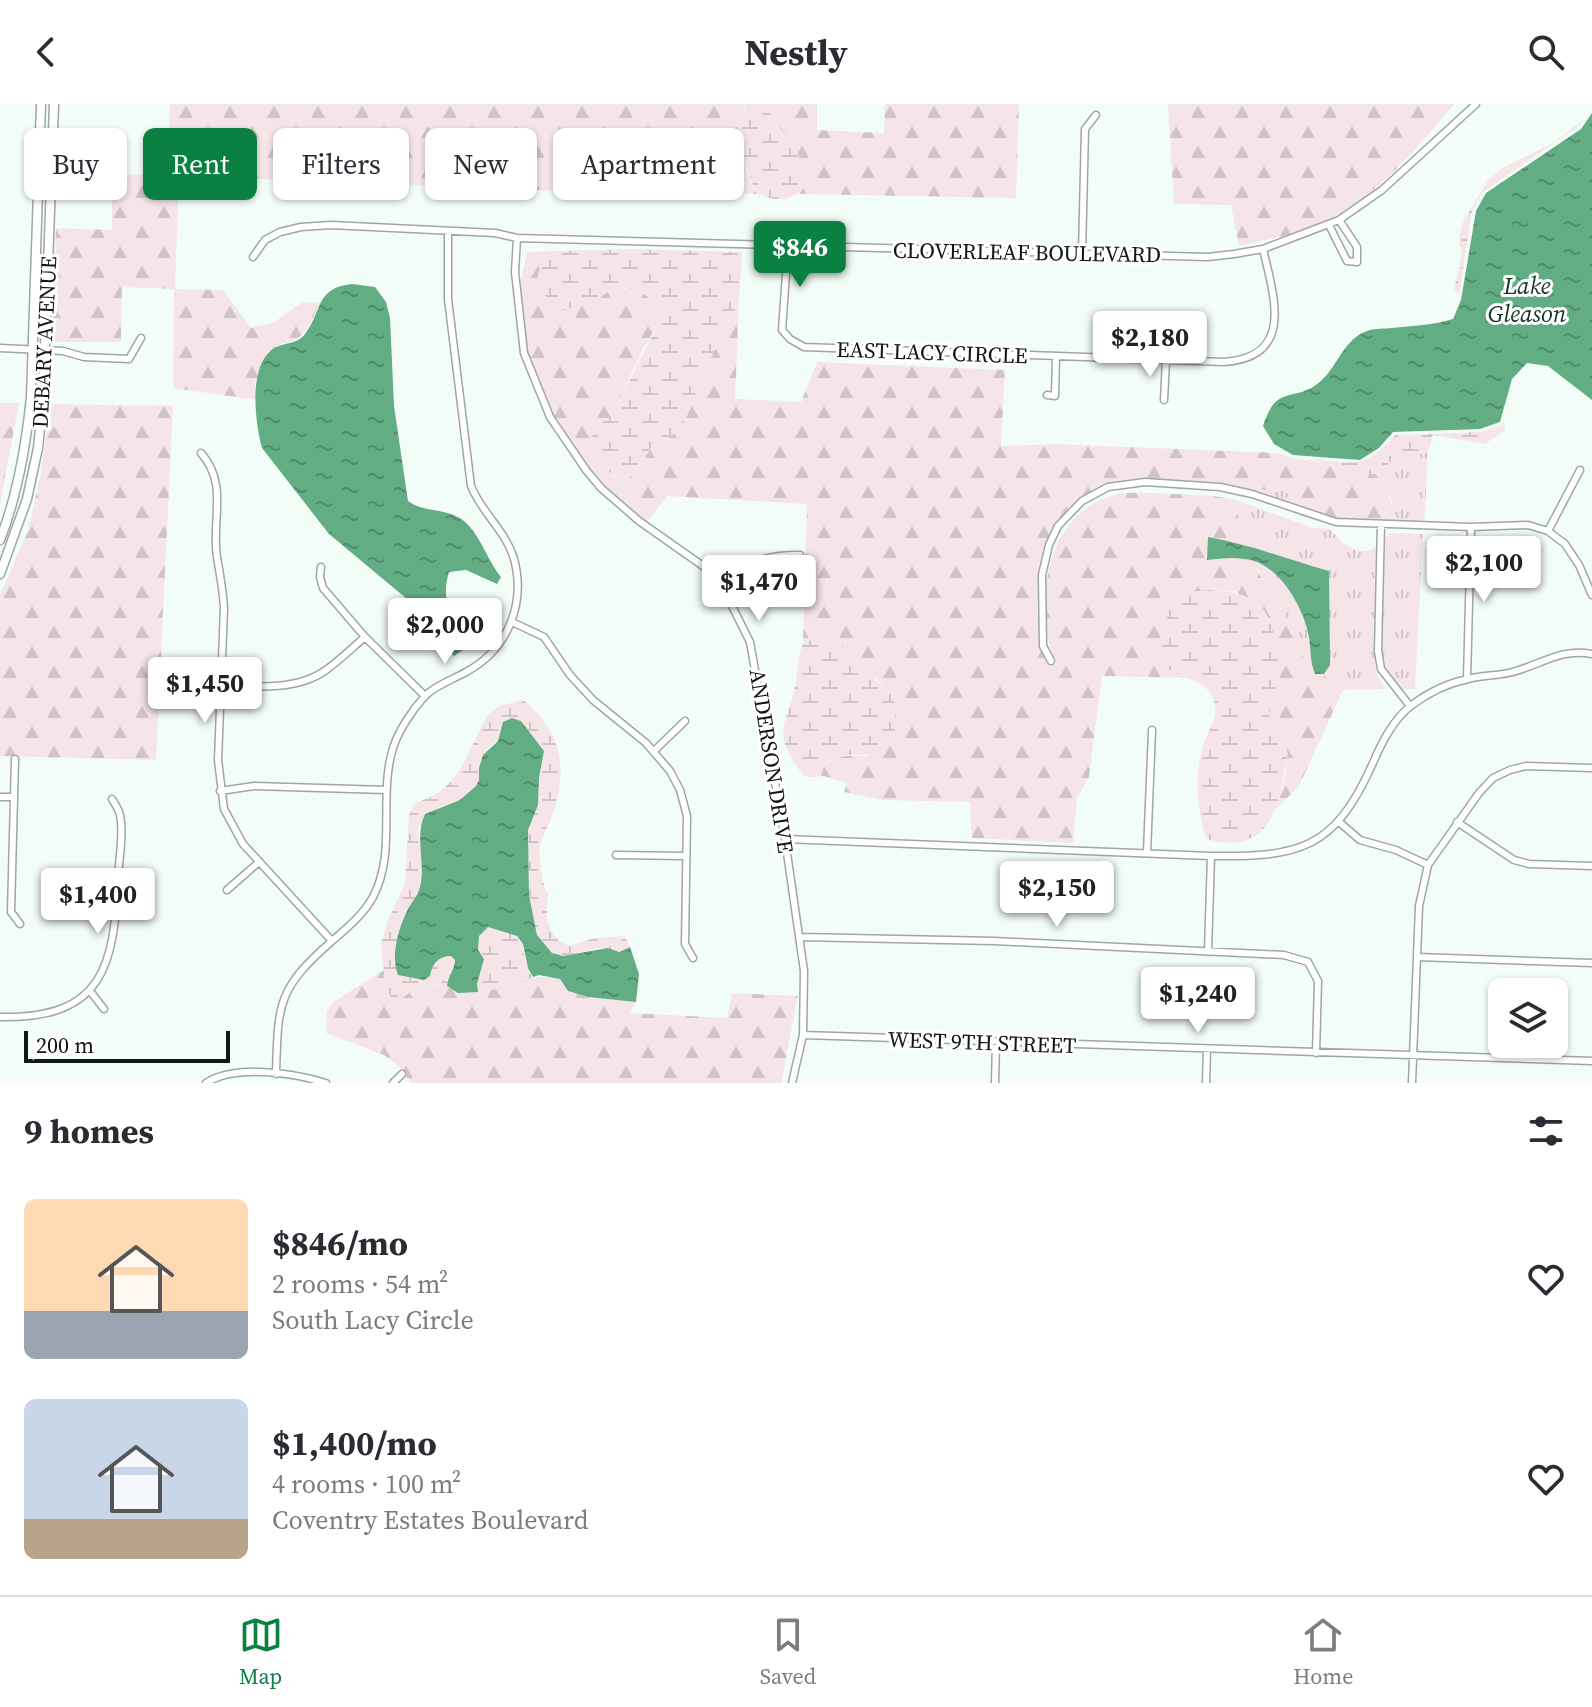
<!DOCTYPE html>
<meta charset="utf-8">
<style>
:root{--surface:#fff;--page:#f7f7f7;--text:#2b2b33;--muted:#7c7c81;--line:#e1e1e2;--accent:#0b8043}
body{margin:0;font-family:"Source Serif 4",serif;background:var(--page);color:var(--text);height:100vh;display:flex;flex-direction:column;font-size:30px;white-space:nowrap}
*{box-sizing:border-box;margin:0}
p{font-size:26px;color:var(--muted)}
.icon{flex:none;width:44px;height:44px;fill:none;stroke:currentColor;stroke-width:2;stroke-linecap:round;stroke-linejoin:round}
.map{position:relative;height:979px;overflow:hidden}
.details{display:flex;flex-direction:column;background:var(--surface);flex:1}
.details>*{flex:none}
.guide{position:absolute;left:24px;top:24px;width:800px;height:72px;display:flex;gap:16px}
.controls{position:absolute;left:1488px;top:874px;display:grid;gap:16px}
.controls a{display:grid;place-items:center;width:80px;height:80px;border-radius:12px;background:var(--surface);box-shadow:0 2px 6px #0004;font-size:40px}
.scale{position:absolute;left:24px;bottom:20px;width:206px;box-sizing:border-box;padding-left:8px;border:4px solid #131614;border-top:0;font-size:22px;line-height:28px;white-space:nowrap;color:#131614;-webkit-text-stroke:6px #fff;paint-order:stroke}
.price{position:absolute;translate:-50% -68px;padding:0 18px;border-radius:8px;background:#fff;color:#222;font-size:26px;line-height:52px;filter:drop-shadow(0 2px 4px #0008)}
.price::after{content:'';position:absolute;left:50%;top:48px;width:24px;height:18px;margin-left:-12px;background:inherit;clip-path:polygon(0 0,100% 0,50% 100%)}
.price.on{background:var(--accent);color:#fff}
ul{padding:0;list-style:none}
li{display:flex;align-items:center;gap:24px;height:200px;padding:0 24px}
li span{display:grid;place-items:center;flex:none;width:224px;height:160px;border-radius:12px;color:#555}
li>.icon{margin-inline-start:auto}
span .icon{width:96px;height:96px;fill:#fffc;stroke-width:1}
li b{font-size:34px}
h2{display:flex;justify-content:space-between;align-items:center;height:96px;padding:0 24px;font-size:34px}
.pill{padding:0 28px;border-radius:12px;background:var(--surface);box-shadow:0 2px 6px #0004;font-size:28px;line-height:72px}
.pill.on{background:var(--accent);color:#fff}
header{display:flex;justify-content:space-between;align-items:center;height:104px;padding:0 24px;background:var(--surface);font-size:36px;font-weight:700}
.tabs{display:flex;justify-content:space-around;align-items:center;height:112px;border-top:2px solid var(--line);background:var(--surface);font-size:22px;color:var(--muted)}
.tabs a{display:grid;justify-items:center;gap:4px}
.tabs .on{color:var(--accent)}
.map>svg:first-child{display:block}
.grass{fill:url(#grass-tufts)}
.forest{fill:url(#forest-firs)}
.wetland{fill:url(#wetland-marsh)}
.water{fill:url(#water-ripples)}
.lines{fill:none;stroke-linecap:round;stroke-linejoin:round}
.minor-casing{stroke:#9ea7a1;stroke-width:9}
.secondary-casing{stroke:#9ea7a1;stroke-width:11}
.minor{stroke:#fff;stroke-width:6}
.secondary{stroke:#fff;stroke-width:8}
.labels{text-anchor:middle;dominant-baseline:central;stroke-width:6;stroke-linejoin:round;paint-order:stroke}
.street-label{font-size:22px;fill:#131614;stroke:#fff}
.water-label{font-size:24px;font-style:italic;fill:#143524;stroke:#fff}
</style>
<header><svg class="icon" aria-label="back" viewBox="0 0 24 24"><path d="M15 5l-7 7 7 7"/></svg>Nestly<svg class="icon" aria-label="search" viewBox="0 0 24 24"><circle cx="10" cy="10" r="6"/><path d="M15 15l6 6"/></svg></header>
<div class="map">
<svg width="1592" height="979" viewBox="0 0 1592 979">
<defs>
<pattern id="grass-tufts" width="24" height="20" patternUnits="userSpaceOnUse" patternTransform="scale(2)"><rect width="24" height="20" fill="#f5e5e9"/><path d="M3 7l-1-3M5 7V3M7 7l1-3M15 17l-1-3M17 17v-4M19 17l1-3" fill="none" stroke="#d1c4c7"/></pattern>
<pattern id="forest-firs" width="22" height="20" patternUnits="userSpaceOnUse" patternTransform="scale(2)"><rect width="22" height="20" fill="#f5e5e9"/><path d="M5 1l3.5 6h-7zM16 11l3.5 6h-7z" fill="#d1c4c7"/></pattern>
<pattern id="wetland-marsh" width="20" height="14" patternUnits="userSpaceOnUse" patternTransform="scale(2)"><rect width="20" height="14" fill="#f5e5e9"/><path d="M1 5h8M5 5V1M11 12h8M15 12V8" fill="none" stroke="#d1c4c7"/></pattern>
<pattern id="water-ripples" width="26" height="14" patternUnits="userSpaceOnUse" patternTransform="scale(2)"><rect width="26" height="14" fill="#63ad84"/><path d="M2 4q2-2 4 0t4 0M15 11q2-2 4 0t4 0" fill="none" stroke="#508c6b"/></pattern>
</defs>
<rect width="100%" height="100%" fill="#f3fdf7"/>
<path class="grass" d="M1428,348L1424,423L1392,422V397L1375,369L1393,356Z
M1270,385C1293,386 1312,400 1325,418L1316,417L1249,393Z
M1242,398L1313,424L1330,425C1343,440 1356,454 1376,443L1374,547L1376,570L1386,585L1343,586L1305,559L1282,507L1258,466L1247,459L1244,430L1237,408Z
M1389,429L1423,430L1415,585H1396L1384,569L1382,547L1385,436Z"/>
<path class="forest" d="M170,0H747L744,4L746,68L757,90L530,86L179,72L175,185L223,186L251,224L273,219L301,199L320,198C309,221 308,236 280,240L255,278L257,296L173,284L174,185L122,183L121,238H52L56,124L112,126V70L167,71Z
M764,0H817V26L884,29L885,0H1019L1016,94L799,90L806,81L798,51Z
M1168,0H1454C1417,44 1376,94 1322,119C1297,131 1267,135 1239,142L1231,101L1174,100Z
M556,147L546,157L587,199L613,184L637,185L661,202L658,220L644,243L612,311L595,324V351L613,372L624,378L633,371L653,341L666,337L684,319L708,259L739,197L735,295L801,298L817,258L1005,266L1001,342L1056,340L1279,349L1293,354L1326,359L1347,370L1375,369C1386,387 1397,401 1392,422L1325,418L1304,397L1278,385L1263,386L1249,393L1204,383L1141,382L1112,384L1083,397L1050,436L1038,472L1039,542L1050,562L1057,559C1043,535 1047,520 1046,494C1046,449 1067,403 1115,391C1134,386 1156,390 1176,390C1198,391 1220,391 1242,398L1237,408L1244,430L1247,459L1257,466L1282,507L1305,558L1343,586L1299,682L1275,706C1282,689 1293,651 1282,635C1276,627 1269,626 1269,615C1268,600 1277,587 1278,573C1282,537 1256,514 1236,487L1209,486L1185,489L1157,546L1164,562L1192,574L1102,572L1089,673L1077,694L1073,739L972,734L970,698L883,696L844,688L847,678C837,678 831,672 821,672C825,647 848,653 868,652L894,594L875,573L812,536L803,539L807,400L667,392L647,418C577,373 516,268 520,184C521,172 525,160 527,148Z
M0,299H19L0,400Z
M50,300L173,302L156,656L0,652V491L28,426L41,369Z
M384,866L385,879L406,890L412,885L444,880C484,905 517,863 560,875L568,887L588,893L636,898L630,909L727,914L732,889L798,892L781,979H412L406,972L407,969L384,951L326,929L327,907L333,898Z"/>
<path class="wetland" d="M747,0H764L798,51L806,81C792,99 777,97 757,90C746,68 734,23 747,0Z
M1584,15L1578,23L1483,88L1472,107L1459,192L1454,185L1462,150L1459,136L1463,118L1489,75L1504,63L1553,39Z
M631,145L742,148L739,197L708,259L684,319L666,337L653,341L633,371L625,378C608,370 597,356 590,339L595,324L612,311L658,220L661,202L637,185L613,184L597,196L564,206C554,202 550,199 544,190C530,171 541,162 556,147Z
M1504,316L1505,326L1485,340L1433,331L1428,348L1393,356L1375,370H1347L1326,359L1308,355C1352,358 1363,367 1395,331L1481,328L1502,321Z
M1209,486C1246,488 1268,495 1275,535C1277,547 1279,559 1278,572C1277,586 1269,599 1269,614C1269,628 1284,632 1287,645C1289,653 1285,661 1284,669C1277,717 1260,750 1206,735C1197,705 1194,673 1203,642C1207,628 1217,616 1215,601C1211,571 1168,575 1159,556C1153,544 1166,532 1167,521C1168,515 1166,508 1166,502L1185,489Z
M812,536L842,541L894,594L896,624L885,643L878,649C857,654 825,643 821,672C807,675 804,674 796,661C772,627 788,617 795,583C798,568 797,555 803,539Z
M523,596C565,629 569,671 549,719C539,743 538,740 541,767C543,776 543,782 548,790C545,812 546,832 569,842L595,834L625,832L630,843L619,848L599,844L564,852L552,849L537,831L529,791L528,725L538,701L539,674L544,647L521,617L488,644L479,664V676L476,682L460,696L437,704L418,725L422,754L420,785L403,817L394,860L430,872C433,860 437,852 451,852L455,856C455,865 448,872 447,882L444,880C425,881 412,885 398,898L391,894L385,879L381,839L388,816L405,779L409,711L415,699C465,684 464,648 489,610L499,602Z
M487,823C537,833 514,842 533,873L512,883L478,888L477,880L483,855L478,846L479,832Z"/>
<path class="water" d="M1592,9V296L1548,262L1527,259L1512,275L1500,318L1480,325L1393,328L1379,344L1360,356L1293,351L1274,340L1263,322C1277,277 1295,301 1322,276C1338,261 1344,235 1367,227C1374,224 1385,225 1392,224C1413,222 1433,221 1453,215L1461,196L1476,107L1486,89L1581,25Z
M352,180L375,183L386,198L390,214L394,302L408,397C421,407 441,405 456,412C478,422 486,455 501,473L497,480L466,466L449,468C444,485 444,501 457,515C463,521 467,523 470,531L466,544L454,552L425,510L329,430L262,344C255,318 248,262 273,245C283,238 297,241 305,230C323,206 315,184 352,180Z
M1208,433C1249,440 1289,456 1329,467L1330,561L1324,570H1315C1310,557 1311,547 1309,533C1304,506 1284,469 1257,458C1241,452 1223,454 1207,456Z
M512,614L521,617L544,647L539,674L538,701L528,726L529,791L537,831L552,849L563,852L608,844L619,848L630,843L639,870L636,898L588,893L568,887L560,875L539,871L533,873L528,864L523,840L517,832L488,823L479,832L478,846L484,855L477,880L478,888L458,889L447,882C448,872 455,865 455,856L451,852C438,852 432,860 430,872L424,876L398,871C390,851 399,823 408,805C412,798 418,791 420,783C426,758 414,733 425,710L460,696L476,682L479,676V664L483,651L498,637L503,618Z"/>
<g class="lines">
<g class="minor-casing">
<path id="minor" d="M1329,121L1347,157L1357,158V143L1339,116
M517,134L515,168L524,249L550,313L586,366L601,384L639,417L703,462L723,484L750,538L785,735L804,867L803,931L792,979
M788,142L782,226L790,235L804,243L1224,258C1295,253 1274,193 1263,145
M1082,150L1085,25L1096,11
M253,153L265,136L280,128L301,123L331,121L495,129L517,134L1059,149L1208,153L1234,150L1263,145L1339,116L1382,86L1476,0
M0,244L63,247L84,253L129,255L141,234
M1047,291L1055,292L1056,252
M1164,296L1166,256
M201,349C229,381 211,415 217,453C220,471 223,486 224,504L218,656L224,705L243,740L332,837
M1381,420L1378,547L1381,565L1410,602
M1548,427L1580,366
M321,463L320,473L323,484L365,533L425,592
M723,484C754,458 758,451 800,451
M512,518L544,533L570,571L593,596L646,639L670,667L680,686L687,712L685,840L693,854
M1051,557L1043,542L1042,471L1049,441L1058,422L1082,397L1108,383L1145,378L1220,383L1252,390L1336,418L1471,423L1528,421L1548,427L1565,440L1579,461L1592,491
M1467,575L1471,423
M221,581C255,583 297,587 326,566C340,556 352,544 365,533
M654,647L685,617
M15,655L11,808L20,820
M220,687L254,682L386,686
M0,693H14
M1338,717L1360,736L1396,746L1428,761
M1457,718L1514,756L1529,760L1592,762
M785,735L1211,752C1299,753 1334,746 1372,661C1381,640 1393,615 1412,601C1428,589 1448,579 1468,575C1483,571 1501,572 1516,567C1543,559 1563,544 1592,550
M1147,749L1152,626
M616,751L686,752
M227,786L259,758
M800,833L994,837L1284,851L1308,858L1318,877L1316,949
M1208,848L1211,752
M1417,853L1592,859
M90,887L104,905
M0,913C104,915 114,862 118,773C119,754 124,730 120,711C119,706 115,700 112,695
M803,931L1592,957
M276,970C278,900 277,885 332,837C347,824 363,811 373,793C397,748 378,692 393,644C399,626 412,606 425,592C436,581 452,576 466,568C508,546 526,499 514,455C506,427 481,408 471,382L448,195V128
M206,979C235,960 294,969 326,979
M393,979L402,970
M995,979L996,939
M1206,979L1207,946
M1412,979L1419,802L1428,761L1479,689L1493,674L1510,666L1526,662L1592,664"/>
</g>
<g class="secondary-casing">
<path id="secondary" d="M0,436C18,390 26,342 31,293L41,0
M0,470L27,395L38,344L43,294L54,0"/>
</g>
<use href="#minor" class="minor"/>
<use href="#secondary" class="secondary"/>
</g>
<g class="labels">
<g class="street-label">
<text transform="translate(1027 148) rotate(1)">CLOVERLEAF BOULEVARD</text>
<text transform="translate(44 238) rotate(-87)">DEBARY AVENUE</text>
<text transform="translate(932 248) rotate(2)">EAST LACY CIRCLE</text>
<text transform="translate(772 657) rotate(81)">ANDERSON DRIVE</text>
<text transform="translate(982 938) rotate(2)">WEST 9TH STREET</text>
</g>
<g class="water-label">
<text x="1527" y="181">Lake<tspan x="1527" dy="28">Gleason</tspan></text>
</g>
</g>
</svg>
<div class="controls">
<a><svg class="icon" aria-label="layers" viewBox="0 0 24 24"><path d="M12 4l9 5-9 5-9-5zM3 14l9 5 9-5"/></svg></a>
</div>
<div class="scale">200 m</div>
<b class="price on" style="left:800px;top:185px">$846</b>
<b class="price" style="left:1150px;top:275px">$2,180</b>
<b class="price" style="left:1484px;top:500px">$2,100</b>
<b class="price" style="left:759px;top:519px">$1,470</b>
<b class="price" style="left:445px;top:562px">$2,000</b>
<b class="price" style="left:205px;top:621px">$1,450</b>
<b class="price" style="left:1057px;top:825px">$2,150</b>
<b class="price" style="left:98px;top:832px">$1,400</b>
<b class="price" style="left:1198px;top:931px">$1,240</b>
<div class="guide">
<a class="pill">Buy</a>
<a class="pill on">Rent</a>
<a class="pill">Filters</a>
<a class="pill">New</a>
<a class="pill">Apartment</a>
</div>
</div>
<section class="details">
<h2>9 homes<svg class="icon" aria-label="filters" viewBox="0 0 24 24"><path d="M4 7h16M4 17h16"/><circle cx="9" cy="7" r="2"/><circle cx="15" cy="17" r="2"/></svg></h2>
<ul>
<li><span style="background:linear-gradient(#ffd9b3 70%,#9aa5b1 0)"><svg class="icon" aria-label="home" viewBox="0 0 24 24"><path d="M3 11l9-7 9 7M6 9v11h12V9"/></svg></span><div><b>$846/mo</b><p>2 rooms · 54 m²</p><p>South Lacy Circle</p></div><svg class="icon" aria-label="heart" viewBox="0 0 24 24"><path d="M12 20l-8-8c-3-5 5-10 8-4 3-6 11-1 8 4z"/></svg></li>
<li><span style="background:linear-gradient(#c9d6e8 75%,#b9a48a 0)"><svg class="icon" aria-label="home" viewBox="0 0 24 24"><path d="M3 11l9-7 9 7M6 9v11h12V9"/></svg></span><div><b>$1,400/mo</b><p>4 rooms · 100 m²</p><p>Coventry Estates Boulevard</p></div><svg class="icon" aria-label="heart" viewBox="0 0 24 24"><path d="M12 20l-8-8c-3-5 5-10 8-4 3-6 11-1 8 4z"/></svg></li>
</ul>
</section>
<nav class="tabs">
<a class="on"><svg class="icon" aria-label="map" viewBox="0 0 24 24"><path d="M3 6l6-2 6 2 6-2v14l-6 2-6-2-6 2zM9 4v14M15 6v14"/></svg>Map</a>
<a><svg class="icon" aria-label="saved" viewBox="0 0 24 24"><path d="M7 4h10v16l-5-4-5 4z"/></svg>Saved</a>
<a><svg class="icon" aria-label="home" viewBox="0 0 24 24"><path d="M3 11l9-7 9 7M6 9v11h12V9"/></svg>Home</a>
</nav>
